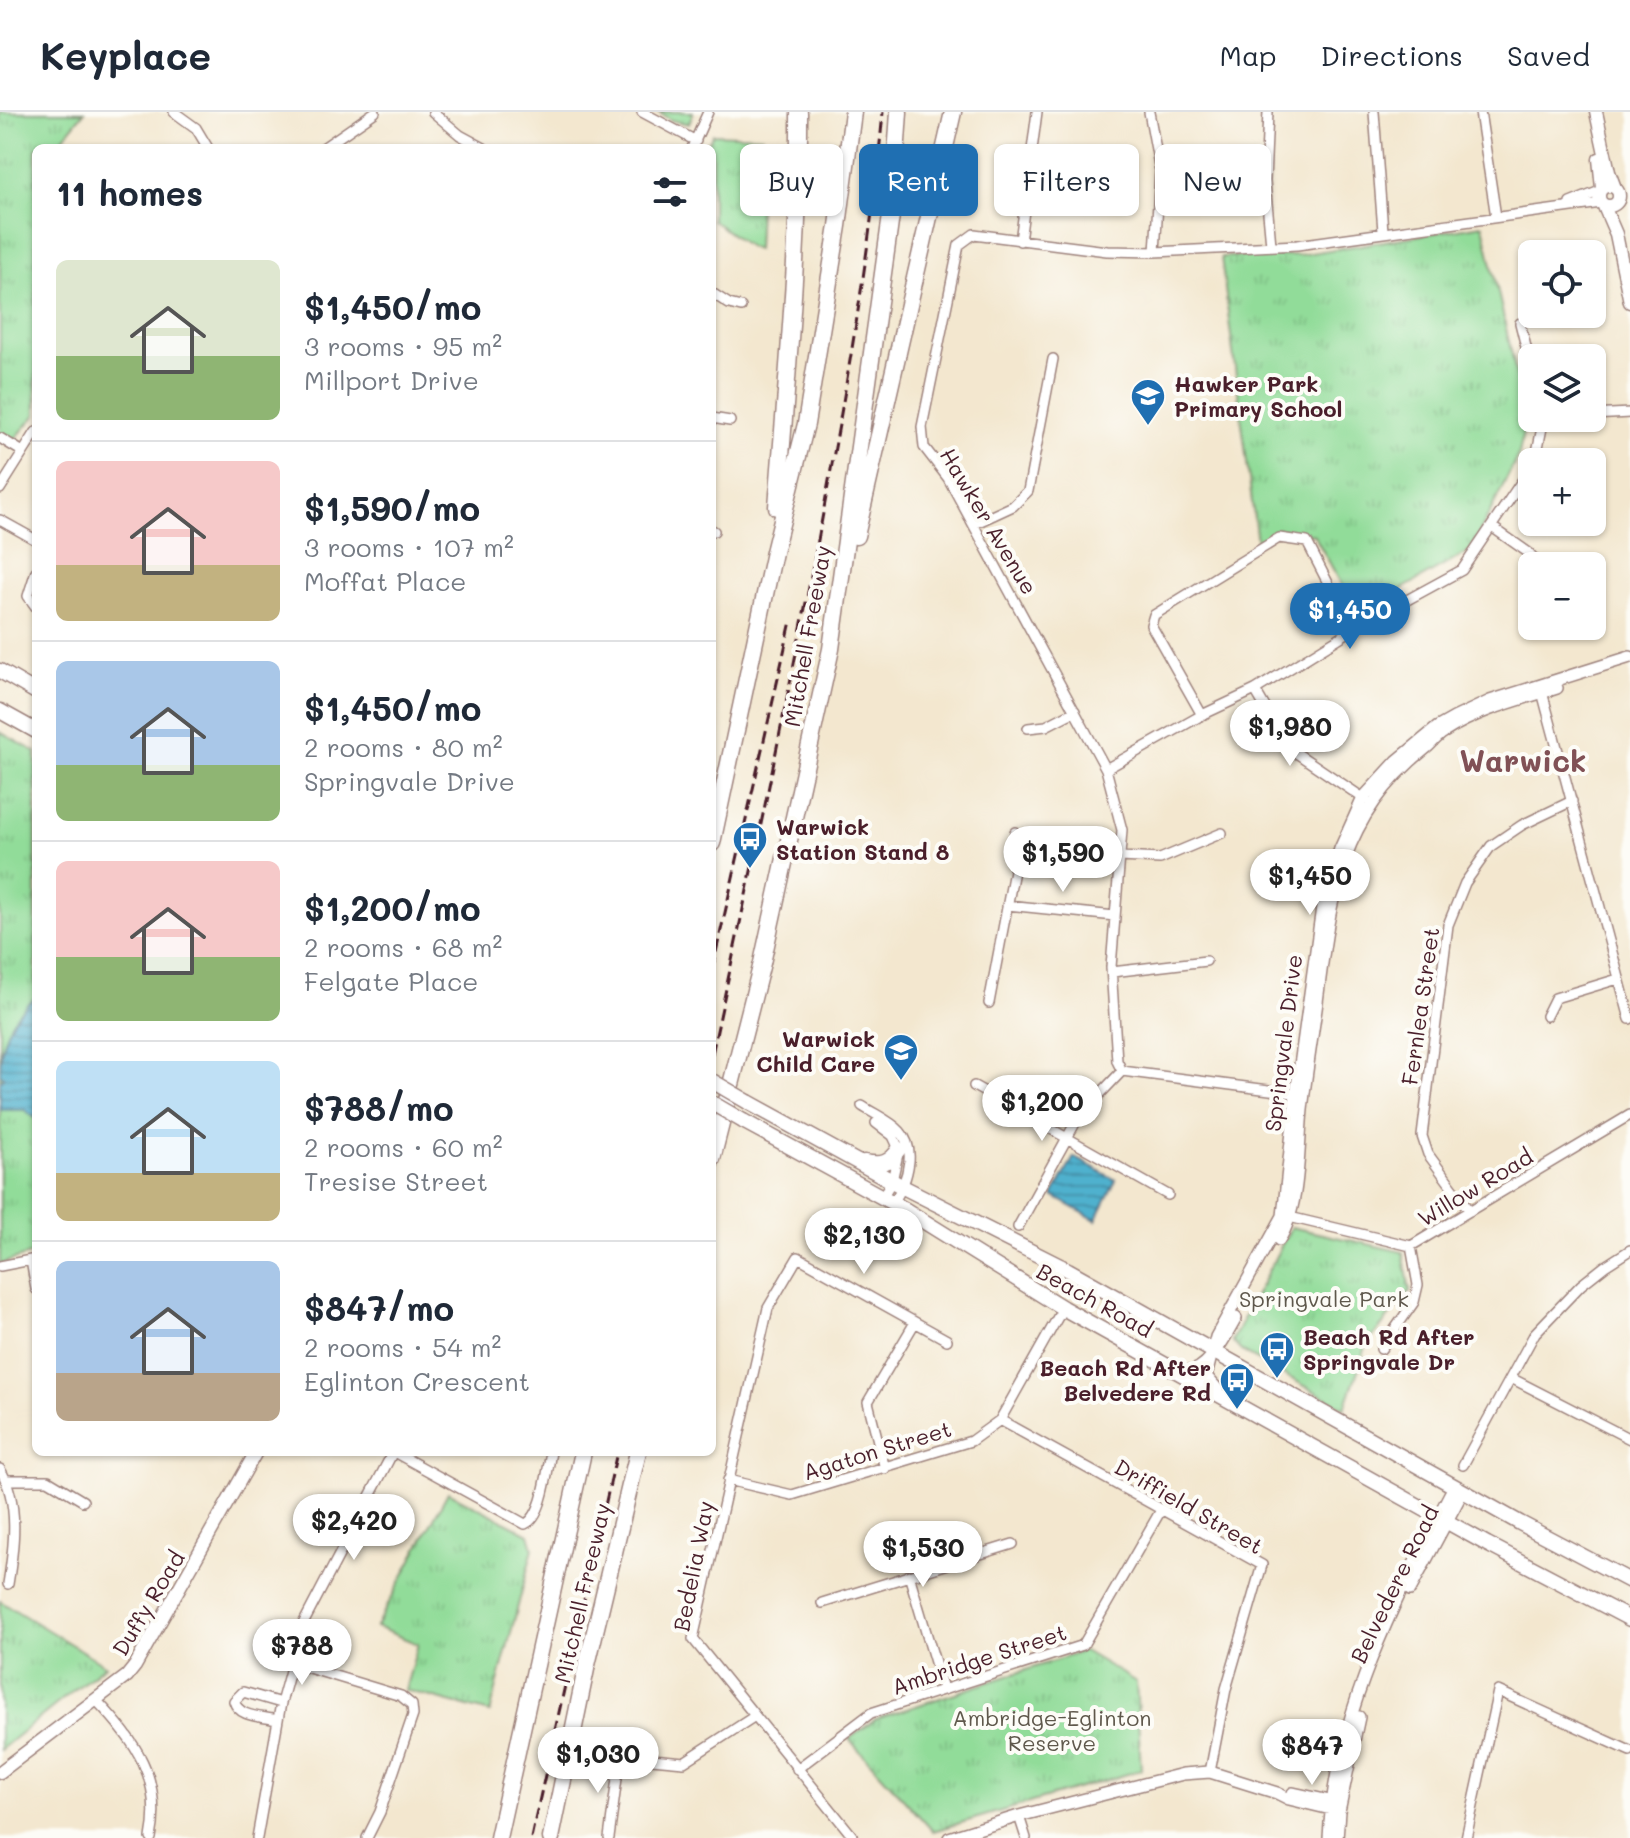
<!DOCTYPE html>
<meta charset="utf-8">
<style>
:root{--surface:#fff;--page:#f6f6f7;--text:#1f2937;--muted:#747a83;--line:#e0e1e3;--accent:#1f6fb2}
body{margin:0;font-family:Mali,sans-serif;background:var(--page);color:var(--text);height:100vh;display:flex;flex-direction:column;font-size:30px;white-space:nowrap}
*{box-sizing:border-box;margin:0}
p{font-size:26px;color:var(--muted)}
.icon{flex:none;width:44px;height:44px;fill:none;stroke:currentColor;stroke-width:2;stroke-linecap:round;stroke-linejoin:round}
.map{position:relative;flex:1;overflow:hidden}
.details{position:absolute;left:32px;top:32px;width:684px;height:1312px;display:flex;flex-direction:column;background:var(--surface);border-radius:12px;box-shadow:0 2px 6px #0004}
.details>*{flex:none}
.hud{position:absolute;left:740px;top:32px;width:760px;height:72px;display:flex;gap:16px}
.fabs{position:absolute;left:1518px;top:128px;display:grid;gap:16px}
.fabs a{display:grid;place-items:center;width:88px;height:88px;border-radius:12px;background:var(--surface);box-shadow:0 2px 6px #0004;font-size:40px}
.price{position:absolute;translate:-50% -68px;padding:0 18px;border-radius:28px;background:#fff;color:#222;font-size:26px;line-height:52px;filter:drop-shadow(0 2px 4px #0008)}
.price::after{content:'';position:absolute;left:50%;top:48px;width:24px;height:18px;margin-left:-12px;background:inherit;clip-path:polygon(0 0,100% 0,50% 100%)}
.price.on{background:var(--accent);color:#fff}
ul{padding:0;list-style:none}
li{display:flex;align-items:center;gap:24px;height:200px;padding:0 24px}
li+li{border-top:2px solid var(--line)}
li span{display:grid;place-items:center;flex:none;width:224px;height:160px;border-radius:12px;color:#555}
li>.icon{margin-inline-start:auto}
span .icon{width:96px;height:96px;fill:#fffc;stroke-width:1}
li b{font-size:34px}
h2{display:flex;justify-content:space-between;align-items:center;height:96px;padding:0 24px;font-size:34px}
.pill{padding:0 28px;border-radius:12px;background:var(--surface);box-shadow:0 2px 6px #0004;font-size:28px;line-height:72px}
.pill.on{background:var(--accent);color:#fff}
header{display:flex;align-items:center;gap:48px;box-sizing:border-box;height:112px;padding:0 40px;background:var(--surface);border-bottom:2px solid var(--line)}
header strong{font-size:38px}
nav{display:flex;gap:44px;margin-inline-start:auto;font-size:28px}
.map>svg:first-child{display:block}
.park{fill:url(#park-tufts);stroke:#6e7e62;stroke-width:2}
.water{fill:url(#water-rules);stroke:#4c687c;stroke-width:2}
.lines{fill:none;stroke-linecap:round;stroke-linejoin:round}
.minor-casing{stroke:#9e837d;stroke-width:12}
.tertiary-casing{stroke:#9e837d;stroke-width:14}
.secondary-casing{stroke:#9e837d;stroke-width:15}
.primary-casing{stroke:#9e837d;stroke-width:17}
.motorway-casing{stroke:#9e837d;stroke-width:19}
.minor{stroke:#fff;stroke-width:9}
.tertiary{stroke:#fff;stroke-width:11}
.secondary{stroke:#fff;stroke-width:12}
.primary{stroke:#fff;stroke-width:14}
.motorway{stroke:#fff;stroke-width:16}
.rail{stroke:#4a1f2b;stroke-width:3;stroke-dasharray:12 6;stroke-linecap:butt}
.primary-bridge-casing{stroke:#9e837d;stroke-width:17;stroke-linecap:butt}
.primary-bridge{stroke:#fff;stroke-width:14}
.labels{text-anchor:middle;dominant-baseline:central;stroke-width:8;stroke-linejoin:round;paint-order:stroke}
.poi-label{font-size:22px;font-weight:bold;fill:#4a1f2b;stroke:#fdfcf7;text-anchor:start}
.street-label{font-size:22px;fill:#4a1f2b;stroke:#fdfcf7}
.park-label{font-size:22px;fill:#5f584c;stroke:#fdfcf7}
.district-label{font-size:30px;font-weight:bold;fill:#815156;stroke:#fdfcf7}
</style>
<header>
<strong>Keyplace</strong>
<nav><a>Map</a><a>Directions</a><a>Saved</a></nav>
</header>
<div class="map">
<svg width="1630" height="1726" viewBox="0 0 1630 1726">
<defs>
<pattern id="park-tufts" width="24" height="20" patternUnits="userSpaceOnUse" patternTransform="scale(2)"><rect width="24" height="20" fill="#91dc99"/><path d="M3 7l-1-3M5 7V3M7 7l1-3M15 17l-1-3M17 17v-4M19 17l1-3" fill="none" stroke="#7fbc84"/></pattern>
<pattern id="water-rules" width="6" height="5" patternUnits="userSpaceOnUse" patternTransform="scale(2)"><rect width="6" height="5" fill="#4fb1ce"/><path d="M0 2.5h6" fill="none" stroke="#448fa7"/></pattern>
</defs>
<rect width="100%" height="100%" fill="#fdfcf7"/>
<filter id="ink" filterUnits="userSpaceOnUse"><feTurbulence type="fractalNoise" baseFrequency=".0125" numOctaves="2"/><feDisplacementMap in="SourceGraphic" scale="16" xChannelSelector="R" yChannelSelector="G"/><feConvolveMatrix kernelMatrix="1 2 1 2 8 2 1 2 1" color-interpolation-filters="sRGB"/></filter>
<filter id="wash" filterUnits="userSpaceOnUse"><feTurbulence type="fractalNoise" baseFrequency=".006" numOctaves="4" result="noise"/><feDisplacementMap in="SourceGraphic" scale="32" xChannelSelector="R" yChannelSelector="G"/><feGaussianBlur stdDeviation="1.8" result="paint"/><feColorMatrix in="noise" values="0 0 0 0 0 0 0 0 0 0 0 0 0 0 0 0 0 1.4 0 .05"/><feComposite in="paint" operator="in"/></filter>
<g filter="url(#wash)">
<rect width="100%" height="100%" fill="#f3e7cf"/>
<path class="park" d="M0,0H84L55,36H36V303L13,329L0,321Z
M658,0H693L689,12L671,8Z
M713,22L762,24L757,137L749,135L712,108V36H705Z
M1483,113L1526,306L1519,342L1471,438L1358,502L1314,423L1278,417L1257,430L1221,145L1299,143Z
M0,620L36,640V1141L0,1152Z
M1291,1115L1403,1140L1410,1179L1367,1232L1345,1296L1241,1239L1232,1229Z
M448,1380L529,1422L533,1436L490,1601L405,1578L418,1532L376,1515Z
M0,1489L105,1553L0,1638Z
M1084,1539L1136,1570L1141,1658L933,1719L849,1627L876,1607Z"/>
<path class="water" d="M36,885V1007L25,998H0V969L4,965L0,962C0,929 8,905 36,885Z
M1074,1045L1116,1068L1096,1108L1053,1084Z"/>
</g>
<g filter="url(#ink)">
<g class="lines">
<g class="minor-casing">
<path id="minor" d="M174,0L196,16L208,36
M433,0L460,23L484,36
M642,0L696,29
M1149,0L1160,59L1155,140
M1268,0L1265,69L1271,133
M1374,0L1383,119
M1480,0L1496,105
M323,36L375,0
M692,36L708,0
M1570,91L1600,79
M1020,129L1037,0
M712,181L729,192L741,195
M1520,211L1532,259
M1592,303L1630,301
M712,306L730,309
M0,326L23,340
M1535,350L1544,306
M0,377L36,320
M0,408L36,428
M974,412L1013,394L1028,379L1053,247
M1492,415L1529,441L1540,454
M712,418L714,419
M36,459L28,484L36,495
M1541,576L1630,907
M1255,578L1289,636L1366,688
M1202,603L1151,513L1154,503L1279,426L1307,430L1352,518
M1028,616L1046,614L1075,599
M1106,657L1202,603L1255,578L1352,518L1462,458L1532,354
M1120,745L1160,747L1222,721
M1007,793L1115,804
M1112,860L1206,849
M989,891L1019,732L1015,720
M1546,904L1555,886L1618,867
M1122,959L1079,1004L1067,1026L1168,1083
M974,974L1067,1026L1018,1115
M1301,982L1122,959L1117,949L1111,855L1122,718L1106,657L948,366L924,335L922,315L959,133L974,122L1107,139L1155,140L1297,133L1601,91
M862,994C885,1009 912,1016 909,1049C907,1066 902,1077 893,1091
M876,1011L893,1024L899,1037L892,1069L882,1085
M1470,1099L1428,1042L1422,1024L1448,813L1465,771L1491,734L1522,713L1572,689
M1285,1104L1411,1134L1630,1003
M31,1148L36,1177
M0,1154L36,1147
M1381,1237L1414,1190L1418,1173L1411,1134
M1511,1266L1630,1327
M1000,1308L1262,1453L1226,1577L1210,1660
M394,1340L525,1412C543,1405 547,1359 551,1340
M1463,1353L1535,1221L1581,1173L1605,1154L1630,1138
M0,1357C20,1390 14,1435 8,1472
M885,1357L868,1290L914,1212
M7,1368H48L83,1389
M728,1368L792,1383L971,1329L1000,1308L1063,1196
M909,1463L943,1577
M822,1491L1013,1432
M292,1551L401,1584L412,1593L413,1603L380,1700L367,1726
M96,1588C135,1628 163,1667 151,1726
M277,1608C262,1604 239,1606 234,1589L243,1580L281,1591
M797,1657L871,1601L1083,1533L1161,1398
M1019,1704L1026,1726
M257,1726L281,1591L303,1512L393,1340
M609,1726L620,1644L684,1650L755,1604
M854,1726L693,1527L768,1196L798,1145L947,1228
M1466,1726L1498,1579L1630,1639"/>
</g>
<g class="tertiary-casing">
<path id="tertiary" d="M1279,1128C1300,1096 1298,1037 1302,998C1306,962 1312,926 1317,890C1330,786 1339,705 1426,636C1432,631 1437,624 1444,620C1478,598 1518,588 1557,576
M1181,1259C1205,1266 1226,1224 1236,1206
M1218,1278L1206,1264L1216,1225L1283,1104L1296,982L1323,788L1340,737L1363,686L1397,649L1438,615L1454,606L1490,589L1630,545
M1410,1478L1463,1379
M1293,1681L1339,1691
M949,1726L1019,1704L1183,1662L1210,1660L1277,1681L1289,1687L1339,1699
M1329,1726C1335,1600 1397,1484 1454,1374
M1337,1726L1339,1699L1359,1605"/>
</g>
<g class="secondary-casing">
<path id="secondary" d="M1596,0L1609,60L1615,76
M1599,47L1602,76
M1599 84a10 10 0 1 1 20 0a10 10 0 1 1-20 0Z
M1603,92L1616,122L1630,190
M0,1660L127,1564L135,1554L256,1340"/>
</g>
<g class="primary-casing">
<path id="primary" d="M0,559L36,580
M0,599L36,619
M748,990L903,1075L1068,1158L1520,1411L1630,1469
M743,1009L904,1097L1063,1196L1487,1432L1630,1507
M864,1050C881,1053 889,1052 899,1037"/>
</g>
<g class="motorway-casing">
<path id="motorway" d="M777,395C787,263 800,132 799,0
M856,424L953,0
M712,731L774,440L806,312L838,114L853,0
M712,1047L762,851L831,537L893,89L899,0
M498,1726L583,1340
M551,1726L586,1557L638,1340"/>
</g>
<use href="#minor" class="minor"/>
<use href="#tertiary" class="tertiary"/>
<use href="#secondary" class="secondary"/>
<use href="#primary" class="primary"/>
<use href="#motorway" class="motorway"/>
<path class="rail" d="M712,858L791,509
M712,942C751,760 790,579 824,396C848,265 871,133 883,0
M531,1726L617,1340"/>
<g class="primary-bridge-casing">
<path id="primary-bridge" d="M712,969L748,990
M712,991L743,1009"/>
</g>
<use href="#primary-bridge" class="primary-bridge"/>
</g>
</g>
<defs>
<g id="school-pin" transform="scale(1.8)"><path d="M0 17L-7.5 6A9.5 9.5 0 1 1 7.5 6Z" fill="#1f6fb2" stroke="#fdfcf7"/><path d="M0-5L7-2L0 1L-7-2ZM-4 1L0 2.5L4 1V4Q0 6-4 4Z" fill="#fff"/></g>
<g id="bus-pin" transform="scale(1.8)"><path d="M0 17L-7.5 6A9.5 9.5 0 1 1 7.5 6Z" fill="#1f6fb2" stroke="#fdfcf7"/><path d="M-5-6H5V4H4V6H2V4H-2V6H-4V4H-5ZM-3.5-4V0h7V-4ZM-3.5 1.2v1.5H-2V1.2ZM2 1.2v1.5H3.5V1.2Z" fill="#fff"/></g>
</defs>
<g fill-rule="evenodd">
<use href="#school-pin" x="1148" y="284"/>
<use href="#bus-pin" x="750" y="727"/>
<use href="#school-pin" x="901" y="939"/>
<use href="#bus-pin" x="1277" y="1237"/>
<use href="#bus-pin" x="1237" y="1268"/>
</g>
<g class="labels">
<g class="poi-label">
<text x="1174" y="271">Hawker Park<tspan x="1174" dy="25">Primary School</tspan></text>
<text x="776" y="714">Warwick<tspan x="776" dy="25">Station Stand 8</tspan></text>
<text x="875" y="926" text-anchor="end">Warwick<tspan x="875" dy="25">Child Care</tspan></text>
<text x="1303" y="1224">Beach Rd After<tspan x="1303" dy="25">Springvale Dr</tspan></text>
<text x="1211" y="1255" text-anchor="end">Beach Rd After<tspan x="1211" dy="25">Belvedere Rd</tspan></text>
</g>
<g class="street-label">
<text transform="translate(989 409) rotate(59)">Hawker Avenue</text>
<text transform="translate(807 524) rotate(-80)">Mitchell Freeway</text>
<text transform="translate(1420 894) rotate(-82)">Fernlea Street</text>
<text transform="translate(1283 931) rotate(-83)">Springvale Drive</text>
<text transform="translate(1475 1075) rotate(-31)">Willow Road</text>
<text transform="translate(1095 1188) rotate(29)">Beach Road</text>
<text transform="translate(877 1338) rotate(-17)">Agaton Street</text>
<text transform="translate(1189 1394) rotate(30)">Driffield Street</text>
<text transform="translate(693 1454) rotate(-79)">Bedelia Way</text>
<text transform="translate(1394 1472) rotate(-64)">Belvedere Road</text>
<text transform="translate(582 1481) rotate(-77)">Mitchell Freeway</text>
<text transform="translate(148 1491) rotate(-59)">Duffy Road</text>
<text transform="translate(979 1547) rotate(-18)">Ambridge Street</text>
</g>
<g class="park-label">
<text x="1324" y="1186">Springvale Park</text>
<text x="1052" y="1605">Ambridge-Eglinton<tspan x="1052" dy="25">Reserve</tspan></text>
</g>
<g class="district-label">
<text x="1523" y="648">Warwick</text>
</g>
</g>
</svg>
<div class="fabs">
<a><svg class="icon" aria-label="locate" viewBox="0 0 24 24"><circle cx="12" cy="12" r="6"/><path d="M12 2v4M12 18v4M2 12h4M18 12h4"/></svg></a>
<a><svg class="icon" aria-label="layers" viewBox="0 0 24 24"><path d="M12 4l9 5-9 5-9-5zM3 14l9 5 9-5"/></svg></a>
<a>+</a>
<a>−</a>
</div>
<b class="price on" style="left:1350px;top:539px">$1,450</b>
<b class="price" style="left:1290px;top:656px">$1,980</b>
<b class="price" style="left:1063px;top:782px">$1,590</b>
<b class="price" style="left:1310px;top:805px">$1,450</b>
<b class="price" style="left:1042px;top:1031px">$1,200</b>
<b class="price" style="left:864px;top:1164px">$2,130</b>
<b class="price" style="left:354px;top:1450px">$2,420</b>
<b class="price" style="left:923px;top:1477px">$1,530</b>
<b class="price" style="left:302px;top:1575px">$788</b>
<b class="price" style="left:1312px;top:1675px">$847</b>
<b class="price" style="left:598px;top:1683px">$1,030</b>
<div class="hud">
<a class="pill">Buy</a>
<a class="pill on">Rent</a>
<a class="pill">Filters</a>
<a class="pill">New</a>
</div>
<section class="details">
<h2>11 homes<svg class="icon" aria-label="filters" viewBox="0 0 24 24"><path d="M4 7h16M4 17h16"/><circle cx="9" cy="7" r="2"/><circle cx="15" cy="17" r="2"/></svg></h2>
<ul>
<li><span style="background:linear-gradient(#dfe7d0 60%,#8fb573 0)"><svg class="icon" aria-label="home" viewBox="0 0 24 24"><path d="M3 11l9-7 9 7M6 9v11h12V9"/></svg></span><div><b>$1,450/mo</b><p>3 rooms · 95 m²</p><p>Millport Drive</p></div></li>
<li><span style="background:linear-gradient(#f6c9c9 65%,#c2b280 0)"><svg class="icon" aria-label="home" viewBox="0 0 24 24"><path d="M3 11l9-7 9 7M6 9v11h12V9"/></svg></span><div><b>$1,590/mo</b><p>3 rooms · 107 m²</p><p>Moffat Place</p></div></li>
<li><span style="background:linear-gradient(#a9c7e8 65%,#8fb573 0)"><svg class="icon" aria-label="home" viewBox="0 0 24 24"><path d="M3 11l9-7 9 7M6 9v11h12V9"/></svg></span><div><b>$1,450/mo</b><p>2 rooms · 80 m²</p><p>Springvale Drive</p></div></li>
<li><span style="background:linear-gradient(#f6c9c9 60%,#8fb573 0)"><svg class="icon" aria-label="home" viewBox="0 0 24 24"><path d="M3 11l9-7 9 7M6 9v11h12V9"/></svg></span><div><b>$1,200/mo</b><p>2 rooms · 68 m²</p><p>Felgate Place</p></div></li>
<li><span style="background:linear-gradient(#bfe0f5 70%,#c2b280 0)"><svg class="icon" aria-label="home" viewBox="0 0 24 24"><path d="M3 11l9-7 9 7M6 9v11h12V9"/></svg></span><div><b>$788/mo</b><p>2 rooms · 60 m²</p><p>Tresise Street</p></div></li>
<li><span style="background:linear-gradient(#a9c7e8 70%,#b9a48a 0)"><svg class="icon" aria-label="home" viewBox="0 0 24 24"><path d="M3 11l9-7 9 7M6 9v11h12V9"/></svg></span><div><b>$847/mo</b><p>2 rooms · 54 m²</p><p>Eglinton Crescent</p></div></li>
</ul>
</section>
</div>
